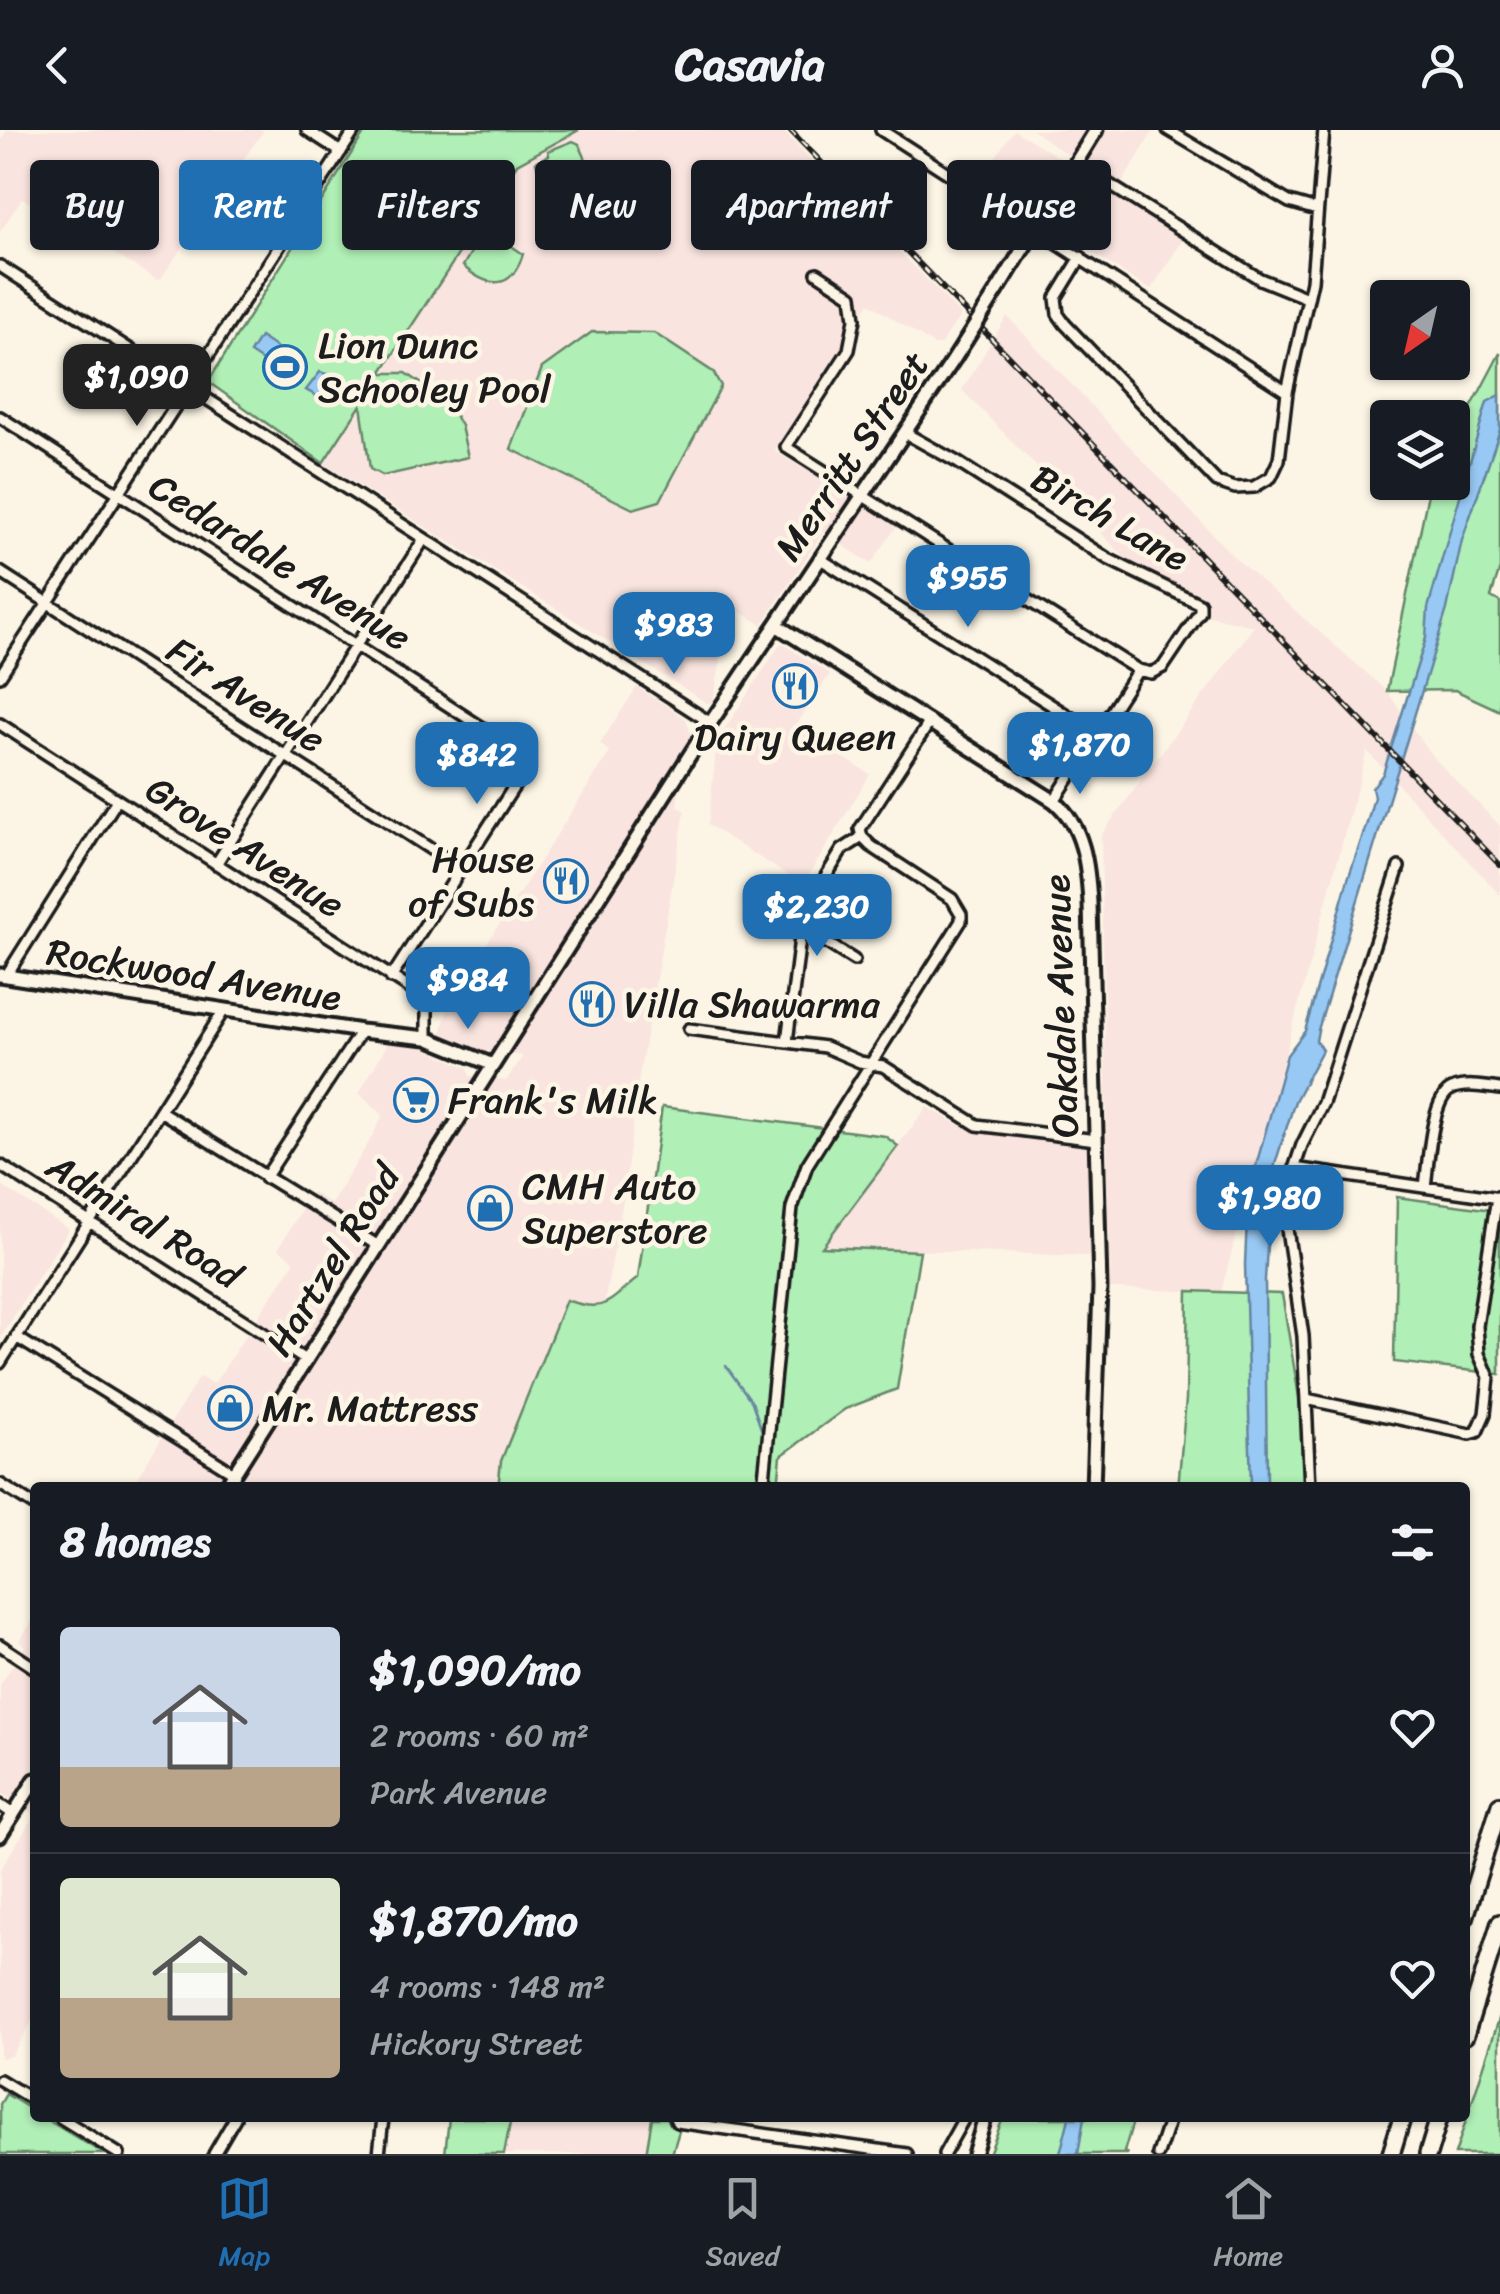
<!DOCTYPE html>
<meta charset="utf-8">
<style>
:root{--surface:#171b24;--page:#242831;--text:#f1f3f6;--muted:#9ea1a6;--line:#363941;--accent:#1f6fb2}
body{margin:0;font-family:Sriracha,sans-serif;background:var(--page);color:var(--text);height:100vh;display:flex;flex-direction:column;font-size:38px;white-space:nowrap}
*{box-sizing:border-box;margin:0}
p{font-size:32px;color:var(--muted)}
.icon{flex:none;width:55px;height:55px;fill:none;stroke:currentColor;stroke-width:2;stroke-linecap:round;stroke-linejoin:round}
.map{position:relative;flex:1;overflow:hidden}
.panel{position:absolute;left:30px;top:1352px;width:1440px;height:640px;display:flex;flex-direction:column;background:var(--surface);border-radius:10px;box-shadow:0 2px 8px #0004}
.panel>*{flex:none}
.banner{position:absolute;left:30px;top:30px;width:1440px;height:90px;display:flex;gap:20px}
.needle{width:65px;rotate:214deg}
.buttons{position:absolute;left:1370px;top:150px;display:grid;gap:20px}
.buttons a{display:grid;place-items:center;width:100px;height:100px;border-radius:10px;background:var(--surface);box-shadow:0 2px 8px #0004;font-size:50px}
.price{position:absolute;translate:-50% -85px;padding:0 22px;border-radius:20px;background:var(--accent);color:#fff;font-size:32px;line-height:65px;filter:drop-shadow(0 2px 5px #0008)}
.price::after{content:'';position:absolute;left:50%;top:60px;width:30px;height:22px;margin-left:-15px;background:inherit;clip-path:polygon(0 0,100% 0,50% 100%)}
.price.selected{background:#222;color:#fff}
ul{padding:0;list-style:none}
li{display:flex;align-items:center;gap:30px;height:250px;padding:0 30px}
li+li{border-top:2px solid var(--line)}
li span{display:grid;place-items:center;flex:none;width:280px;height:200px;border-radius:10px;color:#555}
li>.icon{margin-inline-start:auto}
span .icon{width:120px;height:120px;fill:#fffc;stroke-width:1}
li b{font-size:42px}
h2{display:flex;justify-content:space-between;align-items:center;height:120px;padding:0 30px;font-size:42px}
.chip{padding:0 35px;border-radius:10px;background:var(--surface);box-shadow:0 2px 8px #0004;font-size:35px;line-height:90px}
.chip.selected{background:var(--accent);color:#fff}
header{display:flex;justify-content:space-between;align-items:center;height:130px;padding:0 30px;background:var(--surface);font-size:45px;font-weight:700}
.tab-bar{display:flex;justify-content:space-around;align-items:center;height:140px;border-top:2px solid var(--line);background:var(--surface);font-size:28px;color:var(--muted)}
.tab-bar a{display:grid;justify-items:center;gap:5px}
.tab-bar .selected{color:var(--accent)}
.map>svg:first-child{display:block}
.built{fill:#f9e4df}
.green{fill:#b0efb6;stroke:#668669;stroke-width:2.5}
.water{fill:#97c9f4;stroke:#66849e;stroke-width:2.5}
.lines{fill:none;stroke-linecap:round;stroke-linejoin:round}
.stream{stroke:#66849e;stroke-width:2.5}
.street-casing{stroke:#1c1c1c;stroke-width:16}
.secondary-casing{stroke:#1c1c1c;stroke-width:19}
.highway-casing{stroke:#1c1c1c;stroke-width:22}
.street{stroke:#fcf5e5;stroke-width:9}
.secondary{stroke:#fcf5e5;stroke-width:11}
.highway{stroke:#fcf5e5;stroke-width:15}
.rail-casing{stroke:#1c1c1c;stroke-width:6}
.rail{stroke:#fcf5e5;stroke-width:2.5;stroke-dasharray:8;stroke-linecap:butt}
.secondary-bridge-casing{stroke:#1c1c1c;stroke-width:19;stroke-linecap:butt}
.secondary-bridge{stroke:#fcf5e5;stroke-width:11}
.labels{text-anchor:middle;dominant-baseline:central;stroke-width:9;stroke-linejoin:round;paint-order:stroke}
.poi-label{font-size:38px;fill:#1c1c1c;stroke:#fcf5e5;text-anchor:start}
.street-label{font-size:38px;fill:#1c1c1c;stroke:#fcf5e5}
</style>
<header><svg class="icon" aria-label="back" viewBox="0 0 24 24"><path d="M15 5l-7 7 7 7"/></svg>Casavia<svg class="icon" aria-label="person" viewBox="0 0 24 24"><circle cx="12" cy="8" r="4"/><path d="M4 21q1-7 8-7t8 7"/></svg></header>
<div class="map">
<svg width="1500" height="2024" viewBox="0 0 1500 2024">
<rect width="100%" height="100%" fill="#fcf5e5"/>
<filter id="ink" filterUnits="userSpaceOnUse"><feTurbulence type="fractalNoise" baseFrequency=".01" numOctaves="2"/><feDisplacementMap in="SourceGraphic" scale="20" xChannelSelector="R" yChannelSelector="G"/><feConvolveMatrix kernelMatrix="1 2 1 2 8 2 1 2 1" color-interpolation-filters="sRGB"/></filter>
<g filter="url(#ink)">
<path class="built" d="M7,0H264L159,151L22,68L0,102V12Z
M579,0H782L961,185L940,215H934L869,173L775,321L897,396L871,434L823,402L762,495L731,476L713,572L707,573L323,333L517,34Z
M1014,0L1062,29L1027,84L978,52Z
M1032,0H1154L1116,63L1184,108L1151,160L1048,96L1086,37Z
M1007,186L1234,427L1387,561L1431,625L1500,696V765L1367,621L1221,1162L1110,1159L1101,705L1254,496L1205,485L1123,426L962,260Z
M781,513L830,544L795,597L870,644L803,755L708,695L717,611Z
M637,557L686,589L690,602L677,675L685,681L639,947L623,1071L604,1175L589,1178L566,1170L501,1331L498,1357L131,1358L199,1247L214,1254L295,1131L278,1119L312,1062L331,1074L369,1012L383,985L359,963L388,913L419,916L468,938L470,946L506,951L523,926L484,921L441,904L450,871L610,622L600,614Z
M927,977L965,998L1091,1018L1089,1126L821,1117Z
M0,1055L69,1099L0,1208Z
M35,1487V1887L11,1926L0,1928V1740L35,1684L0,1662V1555L25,1516L19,1511Z
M511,1988H652L646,2024H504Z"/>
<path class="green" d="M366,0H579L517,34L381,243H406L447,271L461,296L468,327L383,346L370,339L361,275L323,333L208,252Z
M573,11L579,14L589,36L583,40L588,52L565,66C544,61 541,52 536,32L549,25L548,21Z
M489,95L493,103L523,124C512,161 488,158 463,136L482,103V96Z
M592,202L654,203L713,242L721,256L660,371L633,379L511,319L542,238Z
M1500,223V438L1491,467L1500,472V581L1455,560L1387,561L1430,354L1452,352L1453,312Z
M662,977L885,1006L898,1016L822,1117L920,1121L897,1259L845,1279L781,1326L778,1357L498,1358L501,1331L566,1170C606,1184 607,1172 638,1148Z
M1397,1067L1500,1081V1244L1394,1232Z
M1188,1161L1282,1164L1302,1285L1304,1357L1178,1358L1186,1269Z
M1500,1886V2024H1455Z
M6,1964L35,1982V1988H44L104,2024H0V1974Z
M449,1988H511L504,2024H445Z
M652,1988H683L672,2024H646Z
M1003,1988H1134L1124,2022L1128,2024H989Z"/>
<path class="water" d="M260,207L305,236L294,252L250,223Z
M320,242L329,245L332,254L322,269L306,260Z
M1500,265V300L1462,410L1447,479L1318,900L1316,911L1322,920L1295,971L1275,1034L1269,1083L1265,1150L1267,1357H1251L1245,1134L1248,1064L1287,925L1305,901L1348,749L1367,693L1374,667L1372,658L1383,644L1426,508L1428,478L1487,272Z
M1069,1988H1084L1078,2024H1060Z"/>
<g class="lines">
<path class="stream" d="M726,1236L752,1272L765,1310"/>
<g class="street-casing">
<path id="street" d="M307,0L341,22
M881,0L1287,262
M1168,0L1289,72L1317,80
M1075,33L1260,149L1307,168
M1081,127L1056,168L1058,184L1065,194L1217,352L1235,358L1254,357L1271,347L1279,330L1287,262L1312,151L1324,0
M0,136L711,593
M817,143L852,166L855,189L849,220L786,317L1138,540L1151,543L1163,537L1200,482V474L1108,429L957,332L905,303
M0,287L528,627V635L391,848
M819,428L1097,604
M0,442L460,738
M0,546L355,0
M0,594L420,865L427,878V908
M1054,671L1138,540
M216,734L424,409
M800,796L854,830
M6,846L117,670
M689,899L825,917L860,932L883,936L977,995L1096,1010
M787,912L803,784L842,720L862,707
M160,981L377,1115
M0,1035L307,1231
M1294,1038L1499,1068
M265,1048L361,901
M1425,1057C1428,1036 1431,967 1452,959C1465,953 1486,957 1500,959
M16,1207L234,1343
M0,1233L224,880
M1306,1269L1470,1304L1477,1302L1485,1284L1489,1247L1479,1224L1477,1196L1497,1067
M0,1354L35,1376
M763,1358L792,1078L807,1035L961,791V784L952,769L871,716L862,707L860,699L929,593
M1310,1358L1303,1206L1284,1079L1292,1045L1302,1015L1323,973L1399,737
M0,1515L35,1538
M0,1675L13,1684
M0,1950L35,1971
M61,1988L119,2024
M675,1988L677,1992L907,2024
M214,2024L235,1988
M379,2024L383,1988
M944,2024L964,1988
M1158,2024L1170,1988"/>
</g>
<g class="secondary-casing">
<path id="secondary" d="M997,161L1096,0
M776,495L1054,671C1084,696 1088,736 1090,773L1100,1158L1093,1358
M0,845L361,901L427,908L493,935
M225,1358L705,601L954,229
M0,1705L35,1650
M974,2024L985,1988"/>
</g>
<g class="highway-casing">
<path id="highway" d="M1465,1787L1500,1675
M1465,1905L1500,1793
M1391,2024L1402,1988
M1428,2024L1439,1988"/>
</g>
<use href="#street" class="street"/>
<use href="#secondary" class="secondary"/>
<use href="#highway" class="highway"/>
<g class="rail-casing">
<path id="rail" d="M790,0L1500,735"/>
</g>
<use href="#rail" class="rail"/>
<g class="secondary-bridge-casing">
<path id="secondary-bridge" d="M954,229L997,161"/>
</g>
<use href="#secondary-bridge" class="secondary-bridge"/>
</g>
</g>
<defs>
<g id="stadium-ring" transform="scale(2.25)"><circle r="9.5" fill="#fcf5e5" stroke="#1f6fb2" stroke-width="1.5"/><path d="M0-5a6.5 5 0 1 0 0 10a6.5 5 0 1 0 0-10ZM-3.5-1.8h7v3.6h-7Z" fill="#1f6fb2"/></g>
<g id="restaurant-ring" transform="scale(2.25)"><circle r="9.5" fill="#fcf5e5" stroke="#1f6fb2" stroke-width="1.5"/><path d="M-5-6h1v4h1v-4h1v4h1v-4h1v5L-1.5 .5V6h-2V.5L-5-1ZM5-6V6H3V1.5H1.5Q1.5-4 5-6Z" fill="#1f6fb2"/></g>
<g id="supermarket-ring" transform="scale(2.25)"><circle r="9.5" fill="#fcf5e5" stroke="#1f6fb2" stroke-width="1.5"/><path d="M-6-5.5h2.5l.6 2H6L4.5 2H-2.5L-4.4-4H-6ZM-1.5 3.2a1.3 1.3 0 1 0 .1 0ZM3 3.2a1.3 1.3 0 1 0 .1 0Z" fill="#1f6fb2"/></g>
<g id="shop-ring" transform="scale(2.25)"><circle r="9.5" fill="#fcf5e5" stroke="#1f6fb2" stroke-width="1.5"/><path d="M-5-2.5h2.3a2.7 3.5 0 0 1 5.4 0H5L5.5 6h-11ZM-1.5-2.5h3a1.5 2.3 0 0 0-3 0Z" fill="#1f6fb2"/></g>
</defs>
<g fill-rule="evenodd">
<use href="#stadium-ring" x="285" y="237"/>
<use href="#restaurant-ring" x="795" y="556"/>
<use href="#restaurant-ring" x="566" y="751"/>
<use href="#restaurant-ring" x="592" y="874"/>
<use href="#supermarket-ring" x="416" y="970"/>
<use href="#shop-ring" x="490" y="1078"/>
<use href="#shop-ring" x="230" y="1278"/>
</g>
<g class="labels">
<g class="poi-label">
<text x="318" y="215">Lion Dunc<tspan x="318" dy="44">Schooley Pool</tspan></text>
<text x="795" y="607" text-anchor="middle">Dairy Queen</text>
<text x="534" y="729" text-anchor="end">House<tspan x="534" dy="44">of Subs</tspan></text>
<text x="624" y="874">Villa Shawarma</text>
<text x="448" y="970">Frank's Milk</text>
<text x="522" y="1056">CMH Auto<tspan x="522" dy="44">Superstore</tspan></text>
<text x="262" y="1278">Mr. Mattress</text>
</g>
<g class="street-label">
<text transform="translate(852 326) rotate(-56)">Merritt Street</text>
<text transform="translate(1110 388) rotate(30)">Birch Lane</text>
<text transform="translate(280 432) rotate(32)">Cedardale Avenue</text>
<text transform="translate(246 565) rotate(33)">Fir Avenue</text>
<text transform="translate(245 717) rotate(33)">Grove Avenue</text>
<text transform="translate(194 845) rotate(9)">Rockwood Avenue</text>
<text transform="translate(1061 876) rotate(-92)">Oakdale Avenue</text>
<text transform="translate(144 1091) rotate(32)">Admiral Road</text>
<text transform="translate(333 1130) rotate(-58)">Hartzel Road</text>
</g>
</g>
</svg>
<div class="buttons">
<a><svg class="needle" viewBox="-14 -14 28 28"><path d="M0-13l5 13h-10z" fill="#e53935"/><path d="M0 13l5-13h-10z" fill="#9ea1a6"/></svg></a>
<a><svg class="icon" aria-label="layers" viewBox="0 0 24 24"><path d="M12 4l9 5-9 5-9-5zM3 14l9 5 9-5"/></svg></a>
</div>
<b class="price selected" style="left:137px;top:299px">$1,090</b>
<b class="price" style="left:968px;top:500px">$955</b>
<b class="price" style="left:674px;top:547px">$983</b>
<b class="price" style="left:1080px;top:667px">$1,870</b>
<b class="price" style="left:477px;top:677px">$842</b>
<b class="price" style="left:817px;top:829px">$2,230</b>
<b class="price" style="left:468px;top:902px">$984</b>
<b class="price" style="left:1270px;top:1120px">$1,980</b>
<div class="banner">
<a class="chip">Buy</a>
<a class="chip selected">Rent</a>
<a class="chip">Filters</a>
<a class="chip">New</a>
<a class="chip">Apartment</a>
<a class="chip">House</a>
</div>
<section class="panel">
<h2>8 homes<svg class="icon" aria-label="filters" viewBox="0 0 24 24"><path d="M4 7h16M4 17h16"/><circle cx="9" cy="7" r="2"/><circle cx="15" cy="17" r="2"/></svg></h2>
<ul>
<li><span style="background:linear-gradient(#c9d6e8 70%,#b9a48a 0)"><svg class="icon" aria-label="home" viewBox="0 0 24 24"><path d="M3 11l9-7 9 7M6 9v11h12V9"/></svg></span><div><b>$1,090/mo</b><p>2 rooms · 60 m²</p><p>Park Avenue</p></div><svg class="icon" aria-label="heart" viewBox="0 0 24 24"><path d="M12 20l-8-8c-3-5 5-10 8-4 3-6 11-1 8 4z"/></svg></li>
<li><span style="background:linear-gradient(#dfe7d0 60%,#b9a48a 0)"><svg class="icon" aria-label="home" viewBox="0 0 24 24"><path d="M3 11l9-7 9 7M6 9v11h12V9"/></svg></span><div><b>$1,870/mo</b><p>4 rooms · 148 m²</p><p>Hickory Street</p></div><svg class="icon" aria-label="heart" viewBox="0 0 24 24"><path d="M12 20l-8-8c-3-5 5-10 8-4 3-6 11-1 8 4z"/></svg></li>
</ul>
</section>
</div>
<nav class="tab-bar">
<a class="selected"><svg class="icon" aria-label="map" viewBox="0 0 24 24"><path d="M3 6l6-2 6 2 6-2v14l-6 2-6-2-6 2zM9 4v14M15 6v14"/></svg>Map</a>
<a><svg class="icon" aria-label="saved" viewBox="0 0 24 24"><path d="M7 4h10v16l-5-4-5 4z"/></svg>Saved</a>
<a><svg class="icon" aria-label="home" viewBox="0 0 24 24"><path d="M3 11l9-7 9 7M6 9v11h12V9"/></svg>Home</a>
</nav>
